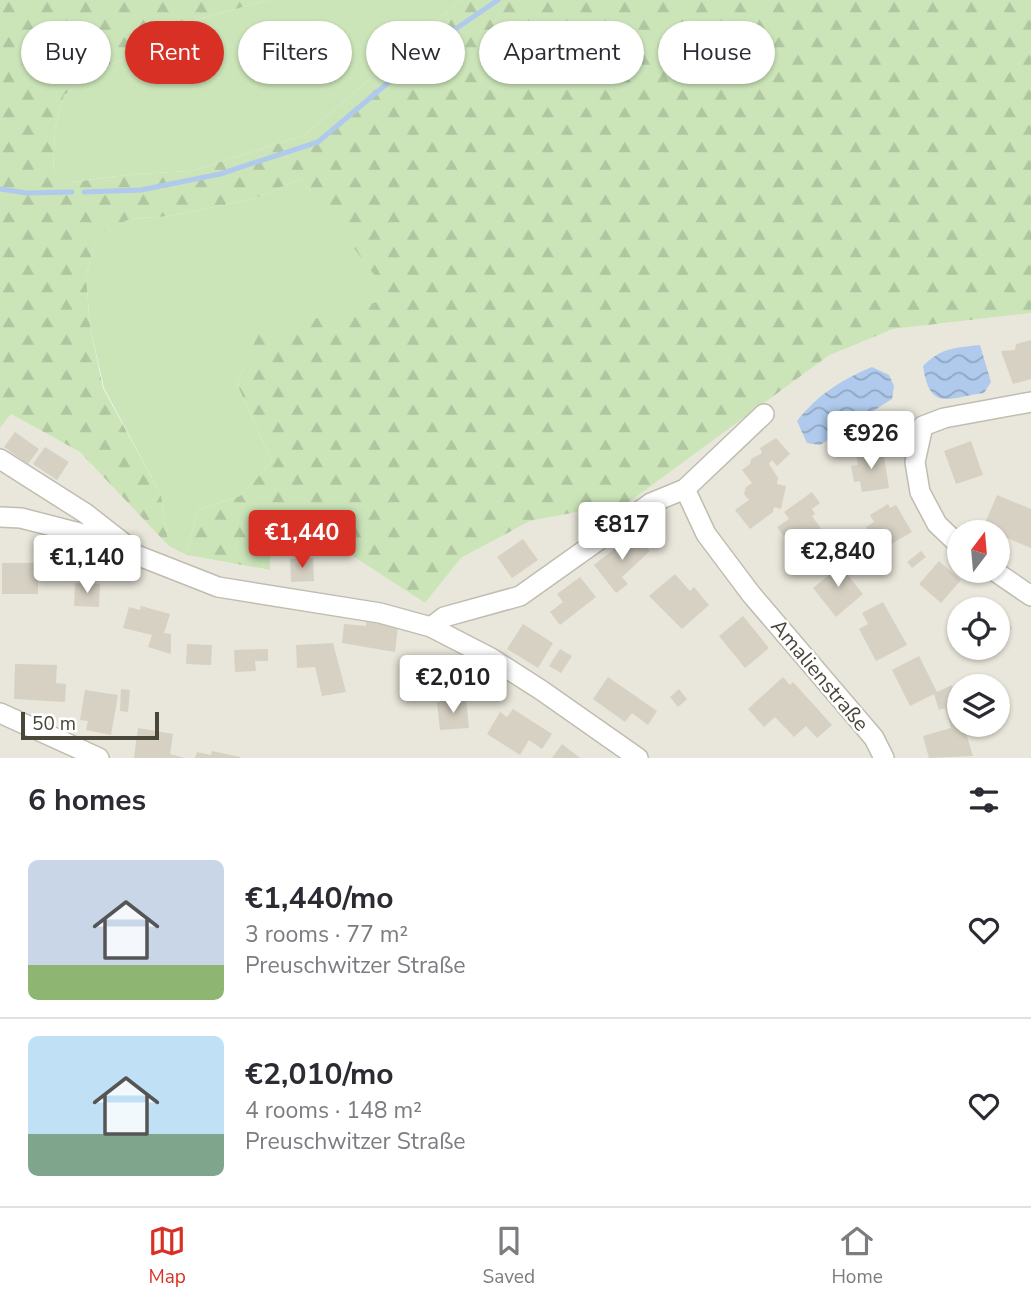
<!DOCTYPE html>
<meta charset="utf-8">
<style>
:root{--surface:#fff;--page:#f7f7f7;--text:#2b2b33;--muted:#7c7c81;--line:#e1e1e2;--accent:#d93025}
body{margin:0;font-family:"Nunito Sans",sans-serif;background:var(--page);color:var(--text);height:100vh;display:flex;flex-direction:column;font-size:26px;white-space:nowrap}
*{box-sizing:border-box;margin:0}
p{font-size:23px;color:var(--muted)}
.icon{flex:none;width:38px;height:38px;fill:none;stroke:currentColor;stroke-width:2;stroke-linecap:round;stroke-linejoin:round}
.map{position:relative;height:758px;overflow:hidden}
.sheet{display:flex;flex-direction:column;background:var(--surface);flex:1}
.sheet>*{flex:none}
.guide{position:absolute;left:21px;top:21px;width:990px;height:63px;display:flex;gap:14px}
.needle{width:46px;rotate:16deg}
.tools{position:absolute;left:947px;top:520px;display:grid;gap:14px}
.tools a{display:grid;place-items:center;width:63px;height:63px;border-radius:50%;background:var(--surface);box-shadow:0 2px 5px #0004;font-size:35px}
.scale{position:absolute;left:21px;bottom:18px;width:138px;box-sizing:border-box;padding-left:7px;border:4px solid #49463a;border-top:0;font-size:19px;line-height:24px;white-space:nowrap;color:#49463a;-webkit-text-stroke:5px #fff;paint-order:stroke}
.price{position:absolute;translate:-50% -60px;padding:0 16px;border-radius:7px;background:#fff;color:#222;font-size:23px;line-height:46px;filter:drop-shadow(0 2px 4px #0008)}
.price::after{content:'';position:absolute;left:50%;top:42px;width:21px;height:16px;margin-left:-10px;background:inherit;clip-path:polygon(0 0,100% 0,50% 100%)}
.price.selected{background:var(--accent);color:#fff}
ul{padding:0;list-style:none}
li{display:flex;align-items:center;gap:21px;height:175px;padding:0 28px}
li+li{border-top:2px solid var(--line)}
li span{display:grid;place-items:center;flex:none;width:196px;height:140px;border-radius:10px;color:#555}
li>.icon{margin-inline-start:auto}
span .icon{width:84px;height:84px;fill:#fffc;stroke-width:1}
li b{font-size:30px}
h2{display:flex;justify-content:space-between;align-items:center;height:84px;padding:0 28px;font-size:30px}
.pill{padding:0 24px;border-radius:32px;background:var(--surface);box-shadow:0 2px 5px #0004;font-size:24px;line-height:63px}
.pill.selected{background:var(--accent);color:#fff}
.tabs{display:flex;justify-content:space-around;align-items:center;height:98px;border-top:2px solid var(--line);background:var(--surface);font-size:19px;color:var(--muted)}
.tabs a{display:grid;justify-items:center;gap:4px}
.tabs .selected{color:var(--accent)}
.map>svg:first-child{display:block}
.residential{fill:#e9e6db;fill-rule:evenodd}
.grass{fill:#cbe5b9}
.forest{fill:url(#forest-firs)}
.water{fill:url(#water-waves)}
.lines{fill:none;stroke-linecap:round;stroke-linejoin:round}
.stream{stroke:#afcaec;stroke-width:5}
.building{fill:#d6d1c3}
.minor-casing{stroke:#c0bdb0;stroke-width:22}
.minor{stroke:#fff;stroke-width:19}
.labels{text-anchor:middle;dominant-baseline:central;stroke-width:5;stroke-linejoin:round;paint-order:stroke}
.street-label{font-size:21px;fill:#49463a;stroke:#fff}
</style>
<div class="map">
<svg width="1031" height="758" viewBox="0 0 1031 758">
<defs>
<pattern id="forest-firs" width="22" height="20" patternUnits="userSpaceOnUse" patternTransform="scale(1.75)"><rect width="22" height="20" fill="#cbe5b9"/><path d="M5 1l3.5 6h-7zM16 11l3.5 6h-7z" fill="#b0c6a0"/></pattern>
<pattern id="water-waves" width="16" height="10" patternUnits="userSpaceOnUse" patternTransform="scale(1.75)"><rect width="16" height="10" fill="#afcaec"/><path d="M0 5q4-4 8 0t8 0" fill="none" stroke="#90a6c0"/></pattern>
</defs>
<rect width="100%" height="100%" fill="#f5f4ed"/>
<path class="residential" d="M1031,313V758H0V428L11,414L80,452L187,555L269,570L270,543L325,538L425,603L461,558L530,521L629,502L828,356L893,329ZM959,532H998V570H959ZM959,609H998V648H959ZM959,686H998V724H959Z"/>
<path class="grass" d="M269,0H461L305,135L192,171L133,174L73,182L53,173L55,128L64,95L102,68L152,47L195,20Z
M301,179L393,298L258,335L237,384L272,462L240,496L197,510L187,555L169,546L161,495L104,388L90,326L86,277L97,233L130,219L171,216L253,199Z"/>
<path class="forest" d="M0,0H269L195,20L152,47L102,68L64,95L55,128L53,173L74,182L133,174L192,171L305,135L461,0H1031V313L893,329L828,356L629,502L530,521L461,558L425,603L325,538L270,543V570L187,555L197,510L240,496L272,462L237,384L258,334L392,298L301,179L253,199L171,216L130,219L97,234L86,277L90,326L103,388L161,495L169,546L80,452L11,414L0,428Z"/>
<path class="water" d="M980,345L991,382L984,393C947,398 930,412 923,366C942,347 955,348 980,345Z
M872,367L889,375L894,386L892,399L820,445L807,443L797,421C816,396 842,379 872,367Z"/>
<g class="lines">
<path class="stream" d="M0,189L27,193L72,192
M84,192L141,190L220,174L318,142L435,43L498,0"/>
</g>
<path class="building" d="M1031,340V379L1013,384L1001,351L1015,350L1016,344Z
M15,432L39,449L28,464L4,447Z
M776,438L790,454L777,466L772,460L769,464L778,478L777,484L786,486L781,509L774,507L773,512L750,529L735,510L749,500L744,494L746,487L752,483L742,470L750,464L751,459L762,453L760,448Z
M971,441L983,475L956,484L944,451Z
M45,447L69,462L57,480L33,464Z
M883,450L889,488L862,492L860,481L854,482L851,466L858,465L856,454Z
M812,492L820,503L812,509L815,514L812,516L829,540L800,560L777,527L789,519L784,512Z
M997,495L1031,509V548L983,528Z
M888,504L890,508L896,505L912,532L886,547L879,535L873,539L866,527L874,522L870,515Z
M634,533L650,551L622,577L628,584L616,593L594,565Z
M523,539L538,560L512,578L497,557Z
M921,551L926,557L912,568L907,562Z
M841,557L846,563L841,567L863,594L836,617L813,588L830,574L826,569Z
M313,558L314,581L291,582L290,559Z
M939,561L961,580L941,603L919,584Z
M2,563H38V594H2Z
M675,574L690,591L694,587L709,605L682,629L649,596Z
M580,577L596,597L560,625L550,612L563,602L557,594Z
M75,583L100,584L99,607L74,606Z
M883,602L907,645L876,661L859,629L868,624L862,613Z
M141,606L170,614L164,633L171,634V654L148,647L152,635L123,628L129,607L140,610Z
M998,613L1012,628L998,642Z
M743,616L769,648L745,668L719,636Z
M366,622L398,626L395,652L342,643L344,624L366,626Z
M523,624L553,643L538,668L507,649Z
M333,643L346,692L322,696L315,667L297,668L296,645Z
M187,644L212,645L211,665L186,664Z
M268,649V661H255L256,671L235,672L234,650Z
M560,649L572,656L561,673L549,666Z
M919,656L937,692L952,685L959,705V724H981L965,730L973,756L929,758L923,736L951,728L945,708L939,710L934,694L910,706L892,670Z
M15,664L57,665L56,683L66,684L65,702L14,699Z
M608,677L657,711L648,725L632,713L625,722L593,699Z
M783,677L790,685L793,682L832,725L817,738L806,726L794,737L775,717L764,727L748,709Z
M121,689L130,690L128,712L120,711Z
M679,689L687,699L678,707L670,697Z
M85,690L118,695L111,735L86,730L88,721L80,720Z
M466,699L469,728L440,730L437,702Z
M513,709L552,734L542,749L529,740L520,755L487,734L500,712L507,717Z
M138,728L173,734L170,754L185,758H134Z
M562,744L580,758H552Z
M212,751L240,757V758H195L197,752L211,755Z"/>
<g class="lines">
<g class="minor-casing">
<path id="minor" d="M0,459L85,513L126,545
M685,489L706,534L751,594L874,738L884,758
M0,517L21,518L83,534L218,587L380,613L431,627L491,658L541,690L638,758
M959,545L937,524L920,492L915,462L923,426L944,418L1031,402
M993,570L1031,596
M431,627L444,617L520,596L651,503L685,489L764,414
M0,713L99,758"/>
</g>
<use href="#minor" class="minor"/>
</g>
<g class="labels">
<g class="street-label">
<text transform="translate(820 675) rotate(50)">Amalienstraße</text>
</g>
</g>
</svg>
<div class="tools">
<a><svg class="needle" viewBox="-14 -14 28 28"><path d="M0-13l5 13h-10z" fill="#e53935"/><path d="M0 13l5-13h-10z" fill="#7c7c81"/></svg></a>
<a><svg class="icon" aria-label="locate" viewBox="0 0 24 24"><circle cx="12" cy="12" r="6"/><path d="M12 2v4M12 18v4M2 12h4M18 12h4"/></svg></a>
<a><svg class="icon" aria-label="layers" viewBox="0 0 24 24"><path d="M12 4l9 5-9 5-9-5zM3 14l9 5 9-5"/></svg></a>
</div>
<div class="scale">50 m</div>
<b class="price" style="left:871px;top:471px">€926</b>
<b class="price" style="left:622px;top:562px">€817</b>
<b class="price selected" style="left:302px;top:570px">€1,440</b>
<b class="price" style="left:838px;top:589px">€2,840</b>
<b class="price" style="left:87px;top:595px">€1,140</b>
<b class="price" style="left:453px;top:715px">€2,010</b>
<div class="guide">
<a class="pill">Buy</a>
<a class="pill selected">Rent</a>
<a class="pill">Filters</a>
<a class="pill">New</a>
<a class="pill">Apartment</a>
<a class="pill">House</a>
</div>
</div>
<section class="sheet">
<h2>6 homes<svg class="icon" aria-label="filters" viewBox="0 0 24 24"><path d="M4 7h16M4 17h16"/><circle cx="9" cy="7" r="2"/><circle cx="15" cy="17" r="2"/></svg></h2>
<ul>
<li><span style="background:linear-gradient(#c9d6e8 75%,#8fb573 0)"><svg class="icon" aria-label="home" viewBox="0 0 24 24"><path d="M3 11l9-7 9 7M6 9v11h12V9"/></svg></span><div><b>€1,440/mo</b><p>3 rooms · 77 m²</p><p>Preuschwitzer Straße</p></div><svg class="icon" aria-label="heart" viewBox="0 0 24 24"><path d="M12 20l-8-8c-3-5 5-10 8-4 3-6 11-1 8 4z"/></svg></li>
<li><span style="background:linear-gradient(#bfe0f5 70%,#7fa58c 0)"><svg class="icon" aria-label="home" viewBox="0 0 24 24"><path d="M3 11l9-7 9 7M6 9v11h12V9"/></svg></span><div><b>€2,010/mo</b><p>4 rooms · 148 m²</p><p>Preuschwitzer Straße</p></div><svg class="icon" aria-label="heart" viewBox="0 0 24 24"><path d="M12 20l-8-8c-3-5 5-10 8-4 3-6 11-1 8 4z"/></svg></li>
</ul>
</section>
<nav class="tabs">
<a class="selected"><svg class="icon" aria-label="map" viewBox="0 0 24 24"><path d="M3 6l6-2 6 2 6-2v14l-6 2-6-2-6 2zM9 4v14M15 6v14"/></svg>Map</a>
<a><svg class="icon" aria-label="saved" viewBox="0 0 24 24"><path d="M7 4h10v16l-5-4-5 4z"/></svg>Saved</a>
<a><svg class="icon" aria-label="home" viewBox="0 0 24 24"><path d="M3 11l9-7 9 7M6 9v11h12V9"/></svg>Home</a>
</nav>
